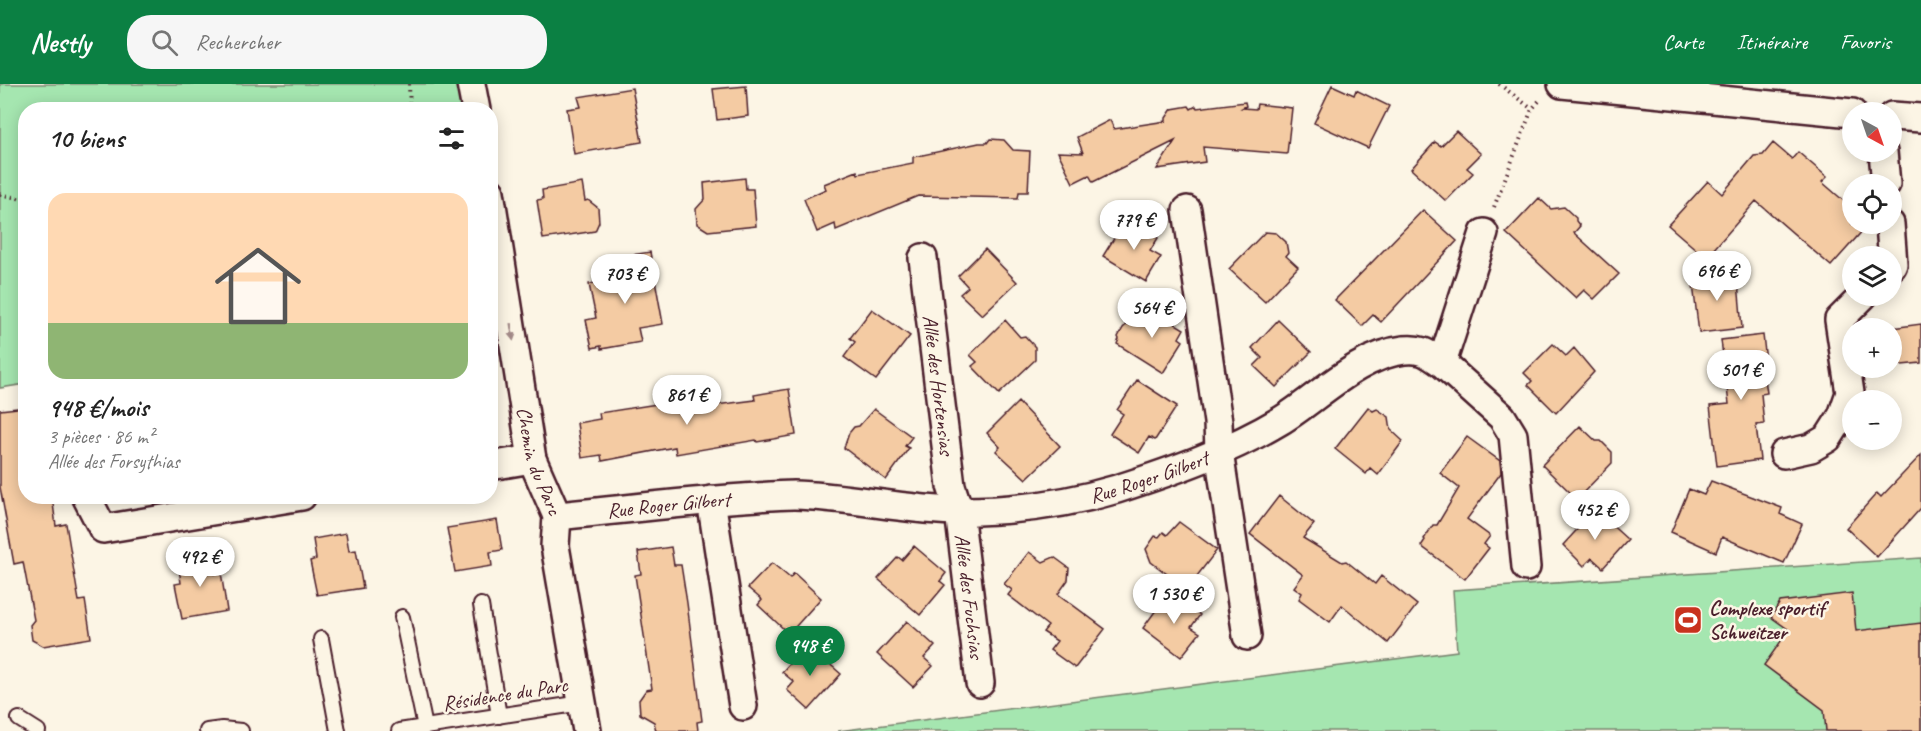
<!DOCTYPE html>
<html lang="fr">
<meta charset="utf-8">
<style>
:root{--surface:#fff;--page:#f6f6f6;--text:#222;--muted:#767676;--accent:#0b8043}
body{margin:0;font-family:Caveat,sans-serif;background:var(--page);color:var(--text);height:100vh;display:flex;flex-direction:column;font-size:22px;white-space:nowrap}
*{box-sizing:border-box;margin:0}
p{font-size:20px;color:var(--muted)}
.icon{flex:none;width:33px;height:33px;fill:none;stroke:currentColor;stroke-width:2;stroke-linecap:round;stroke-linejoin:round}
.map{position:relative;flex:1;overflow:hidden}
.details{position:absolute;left:18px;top:18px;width:480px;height:402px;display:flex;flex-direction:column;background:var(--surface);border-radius:24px;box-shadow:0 3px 15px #0003}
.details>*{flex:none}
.needle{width:39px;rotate:140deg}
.tools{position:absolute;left:1842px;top:18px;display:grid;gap:12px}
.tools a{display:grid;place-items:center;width:60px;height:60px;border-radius:50%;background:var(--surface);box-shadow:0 3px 15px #0003;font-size:30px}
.price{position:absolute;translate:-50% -51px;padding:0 14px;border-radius:21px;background:#fff;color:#222;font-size:20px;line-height:39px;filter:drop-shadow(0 2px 3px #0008)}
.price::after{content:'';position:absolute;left:50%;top:36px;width:18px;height:14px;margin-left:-9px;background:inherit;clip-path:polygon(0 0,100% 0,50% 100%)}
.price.on{background:var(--accent);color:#fff}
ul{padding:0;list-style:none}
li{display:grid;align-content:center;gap:12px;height:318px;padding:0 30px}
li span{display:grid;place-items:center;height:186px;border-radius:18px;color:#555}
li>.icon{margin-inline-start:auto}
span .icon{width:108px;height:108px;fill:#fffc;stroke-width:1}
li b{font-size:26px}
h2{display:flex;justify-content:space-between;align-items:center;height:72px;padding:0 30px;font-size:26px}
header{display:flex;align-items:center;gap:36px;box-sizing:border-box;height:84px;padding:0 30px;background:var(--accent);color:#fff}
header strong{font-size:28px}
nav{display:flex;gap:33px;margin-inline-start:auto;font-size:21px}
.search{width:420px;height:54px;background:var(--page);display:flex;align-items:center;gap:15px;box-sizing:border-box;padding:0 21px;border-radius:24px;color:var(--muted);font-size:22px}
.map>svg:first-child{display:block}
.green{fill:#a5e6b0;stroke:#78826e;stroke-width:1.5}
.building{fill:#f4cba3;stroke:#4a1f2b;stroke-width:1.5}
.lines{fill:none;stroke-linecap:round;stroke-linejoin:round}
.lane-casing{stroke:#4a1f2b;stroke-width:18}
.street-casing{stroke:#4a1f2b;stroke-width:32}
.path{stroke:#4a1f2b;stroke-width:4;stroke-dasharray:1.5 4.5;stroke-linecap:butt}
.lane{stroke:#fcf5e5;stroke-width:14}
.street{stroke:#fcf5e5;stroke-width:27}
.oneway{fill:#a38a88}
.labels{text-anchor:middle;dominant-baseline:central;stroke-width:5;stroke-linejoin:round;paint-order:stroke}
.street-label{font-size:21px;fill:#4a1f2b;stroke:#fcf5e5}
.poi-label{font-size:21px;font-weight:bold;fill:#4a1f2b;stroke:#fcf5e5;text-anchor:start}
</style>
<header>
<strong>Nestly</strong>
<div class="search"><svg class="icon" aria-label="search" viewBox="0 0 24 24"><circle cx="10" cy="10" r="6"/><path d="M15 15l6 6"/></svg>Rechercher</div>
<nav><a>Carte</a><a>Itinéraire</a><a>Favoris</a></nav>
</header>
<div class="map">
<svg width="1921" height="647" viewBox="0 0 1921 647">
<rect width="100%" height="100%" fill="#fcf5e5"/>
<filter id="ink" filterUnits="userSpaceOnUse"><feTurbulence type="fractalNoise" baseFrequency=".0167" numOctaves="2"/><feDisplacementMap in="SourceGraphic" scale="12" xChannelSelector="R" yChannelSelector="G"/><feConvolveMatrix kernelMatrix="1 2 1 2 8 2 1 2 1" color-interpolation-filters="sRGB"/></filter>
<g filter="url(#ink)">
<path class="green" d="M0,0H458L463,25L26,26L25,300L0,304Z
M1921,474V647H838L1457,567L1453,506Z"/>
<path class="building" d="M1332,1L1354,11L1356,6L1389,22L1368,64L1314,39Z
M746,2L748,32L717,36L713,5Z
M632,4L642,58L574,70L567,25L581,23L578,13Z
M1245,18L1246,22L1242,24L1256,25L1257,20L1292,24L1287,70L1203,63L1205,78L1157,85L1175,57L1093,98L1089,91L1073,99L1058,68L1083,69L1077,53L1110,36L1114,45L1166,37V34L1172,25L1189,22L1191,25L1196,22L1197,24Z
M1456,47L1481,70L1467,84L1473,89L1446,117L1411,85L1435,58L1441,62Z
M990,55L1004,56L1013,66L1030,67L1028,108H1019L1018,114L918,112L836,146L835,140L817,148L804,115L826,105L824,100L857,87L858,90L913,79V73L979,59H987Z
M1773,59L1792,75L1798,68L1827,93L1822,98L1852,124V140H1860L1865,144L1831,182L1756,117L1706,174L1668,141L1708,97L1722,110L1754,72L1763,71Z
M745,94L746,105H753L756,142L708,147L697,140L696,125L705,115L704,99Z
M582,99L585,117L588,116L598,124L599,138L595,147L543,155L537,116L543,115L542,106Z
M1539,114L1551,125L1564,123L1576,134V137L1580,142L1574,149L1619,190L1594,215L1584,206L1576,214L1506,149Z
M1423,126L1457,157L1381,238L1373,231L1362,242L1335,216Z
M1126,135L1158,154L1150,167L1161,173L1146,198L1103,172Z
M1265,148L1276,149L1286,158L1288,169L1286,172L1298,183L1265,218L1229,185Z
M985,165L1017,198L982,231L960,210L968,203L958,192Z
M650,168L663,240L638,244L641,258L601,265V262L592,264L586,236L596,234L589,200L628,193L625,172Z
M1737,187L1742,244L1699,249L1692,192Z
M1146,222L1184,245L1179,254L1183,257L1163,289L1117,260L1119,255L1118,253L1123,244Z
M872,225L910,252L876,296L844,273L855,258L850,254Z
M1005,236L1020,253L1025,252L1035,263V276L999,310L972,282L977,278L970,271Z
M1278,236L1311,268L1276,303L1254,282L1262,274L1252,264Z
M1921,240V279L1892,282V244Z
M1763,251L1768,295H1765L1767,309L1761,310L1764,340L1756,341L1760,376L1717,382L1710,322L1729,320L1721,256Z
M1553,260L1566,272L1574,264L1594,288L1556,329L1528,301L1532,297L1524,289Z
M1137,296L1177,322L1155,356L1149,353L1139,369L1110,350L1123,330L1117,326Z
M789,305L796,351L757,358L756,356L676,370L675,363L602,377L601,371L582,374L577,339L600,335L599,329L676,317L681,310L697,308L707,315L708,322L755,316L754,311Z
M1018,318L1060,362L1026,395L996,367L1000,363L987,349Z
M26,323V412H52L56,442L66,440L77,506L79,517L85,516L91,554L43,562L32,556L30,541L34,536L23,478L14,480L0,403V326Z
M1368,323L1373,327L1377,325L1389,333L1391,346L1403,357L1378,391L1370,384L1366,390L1335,365Z
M874,325L912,353L905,362L909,364L886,396L844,364L849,349L854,343L859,342Z
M1580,342L1596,357H1601L1612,368V379L1577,415L1542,381Z
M1467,353L1500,377L1501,389L1467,435L1490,452L1484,460L1489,464L1465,495L1421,462L1425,456L1424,455L1433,441H1437L1459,404L1440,389Z
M1921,371V424L1877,473L1846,444L1877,409L1881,413Z
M1711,397L1782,424L1780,430L1802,440L1784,479L1722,453L1716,468L1671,448L1689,405L1704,411Z
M1279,412L1314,440L1303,454L1342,478L1346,477L1375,500L1381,492L1417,521L1388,559L1342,521L1330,538L1299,515L1302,509L1294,503L1303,491L1250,450Z
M1595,426L1628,456L1603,484L1592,474L1584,482L1563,461Z
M497,436L502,466L490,468L492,482L455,488L447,444Z
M1179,438L1217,466L1187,505L1151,478L1146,465L1155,452L1159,453L1163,448L1167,451Z
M346,449L349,467L356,466L363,504L317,511L310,477L316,475L313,455Z
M914,462L946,489L940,497L945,501L920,531L878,495L898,473L902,476Z
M671,463L674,481H681L687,519L702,637L697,638L698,647H656L654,638L640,630L639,616L646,606L652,605L635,491L641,490L638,468Z
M1029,468L1043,478L1054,473L1069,484L1068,496L1058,510L1105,545L1075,584L1050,566L1057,557L1043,548L1048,542L1008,511L1012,506L1004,500Z
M210,471L214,490L221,488L227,527L182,535L175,500L181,499L178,477Z
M772,479L790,494L794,489L821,514L789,550L758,521L762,516L748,504Z
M1169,508L1200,531L1191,543L1200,549L1181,573L1143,544Z
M1852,509L1856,547L1921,539V647H1826L1824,626L1764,581L1789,546L1771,533L1780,518Z
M907,537L935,562L924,574L933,582L913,603L877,570Z
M807,560L841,590L809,626L787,606L794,598L782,588Z"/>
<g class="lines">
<g class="lane-casing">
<path id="lane" d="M481,521L499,632
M402,533L425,643
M321,555L338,647
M19,635L38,647
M207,647L222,645L241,647
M399,647L582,619"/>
</g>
<g class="street-casing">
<g id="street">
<path d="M471,0L476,26"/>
<path d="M1562,0L1852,29"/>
<path d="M1892,32L1921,34"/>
<path d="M1883,68L1886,100"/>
<path id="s1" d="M490,108L532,375L557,432L555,462L587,647"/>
<path d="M1187,126L1218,338L1219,368L1247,552"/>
<path d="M1890,140L1893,180L1892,182"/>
<path id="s2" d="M923,174L951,402L959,427L980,599"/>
<path d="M1442,279L1502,333L1513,351L1526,483"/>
<path d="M1784,370L1811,364L1828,354L1842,332L1850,309L1839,236L1863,212"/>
<path d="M490,382L532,375"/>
<path d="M86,412L103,445L302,412"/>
<path d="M711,416L743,622"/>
<path id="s3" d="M557,432C619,426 681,418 743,414C760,413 777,411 794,411C849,412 905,427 961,427C1012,427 1067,420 1117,405C1173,387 1230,367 1280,337C1318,314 1358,271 1404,266C1422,264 1428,270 1442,279L1484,149"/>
</g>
</g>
<path class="path" d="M409,0L410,26
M1499,0L1532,25
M0,110L26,116
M1494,123L1532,25L1539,17"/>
<use href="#lane" class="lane"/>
<use href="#street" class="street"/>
</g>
<defs><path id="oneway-solid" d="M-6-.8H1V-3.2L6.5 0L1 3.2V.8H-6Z" transform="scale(1.5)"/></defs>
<use class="oneway" href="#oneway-solid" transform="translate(512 248) rotate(81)"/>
</g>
<defs>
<g id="stadium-square" transform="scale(1.5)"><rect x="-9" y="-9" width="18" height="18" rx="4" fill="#c8321e" stroke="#fcf5e5"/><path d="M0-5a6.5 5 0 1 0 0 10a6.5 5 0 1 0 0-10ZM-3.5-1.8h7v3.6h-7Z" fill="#fff"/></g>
</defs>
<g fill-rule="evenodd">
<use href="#stadium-square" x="1688" y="536"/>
</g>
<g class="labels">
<g class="street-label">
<text stroke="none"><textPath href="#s2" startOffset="128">Allée des Hortensias</textPath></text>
<text stroke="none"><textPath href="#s1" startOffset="274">Chemin du Parc</textPath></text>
<text stroke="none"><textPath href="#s3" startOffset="598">Rue Roger Gilbert</textPath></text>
<text stroke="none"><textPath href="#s3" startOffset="112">Rue Roger Gilbert</textPath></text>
<text stroke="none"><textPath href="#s2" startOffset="342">Allée des Fuchsias</textPath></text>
<text transform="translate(505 610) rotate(-9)">Résidence du Parc</text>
</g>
<g class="poi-label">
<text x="1709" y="524">Complexe sportif<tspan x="1709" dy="24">Schweitzer</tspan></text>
</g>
</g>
</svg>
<div class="tools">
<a><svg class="needle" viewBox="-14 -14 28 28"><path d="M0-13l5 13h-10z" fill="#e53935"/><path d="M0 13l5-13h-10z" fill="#767676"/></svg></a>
<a><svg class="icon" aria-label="locate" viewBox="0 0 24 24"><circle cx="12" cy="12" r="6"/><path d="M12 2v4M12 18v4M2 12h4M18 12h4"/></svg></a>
<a><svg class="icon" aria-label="layers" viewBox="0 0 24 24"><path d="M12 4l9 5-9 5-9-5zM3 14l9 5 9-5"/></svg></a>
<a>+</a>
<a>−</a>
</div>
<b class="price" style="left:1134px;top:167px">779 €</b>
<b class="price" style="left:1717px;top:218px">696 €</b>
<b class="price" style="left:625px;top:221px">703 €</b>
<b class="price" style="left:1152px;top:255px">564 €</b>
<b class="price" style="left:1741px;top:317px">501 €</b>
<b class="price" style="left:687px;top:342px">861 €</b>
<b class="price" style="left:1595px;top:457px">452 €</b>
<b class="price" style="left:200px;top:504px">492 €</b>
<b class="price" style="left:1174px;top:541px">1 530 €</b>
<b class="price on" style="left:810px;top:593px">948 €</b>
<section class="details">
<h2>10 biens<svg class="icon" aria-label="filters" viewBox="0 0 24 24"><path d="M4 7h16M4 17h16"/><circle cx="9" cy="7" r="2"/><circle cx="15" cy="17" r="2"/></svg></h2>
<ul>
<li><span style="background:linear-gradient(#ffd9b3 70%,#8fb573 0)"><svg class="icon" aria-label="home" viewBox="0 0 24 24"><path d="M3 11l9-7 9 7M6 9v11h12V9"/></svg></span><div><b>948 €/mois</b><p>3 pièces · 86 m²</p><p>Allée des Forsythias</p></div></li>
</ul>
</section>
</div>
